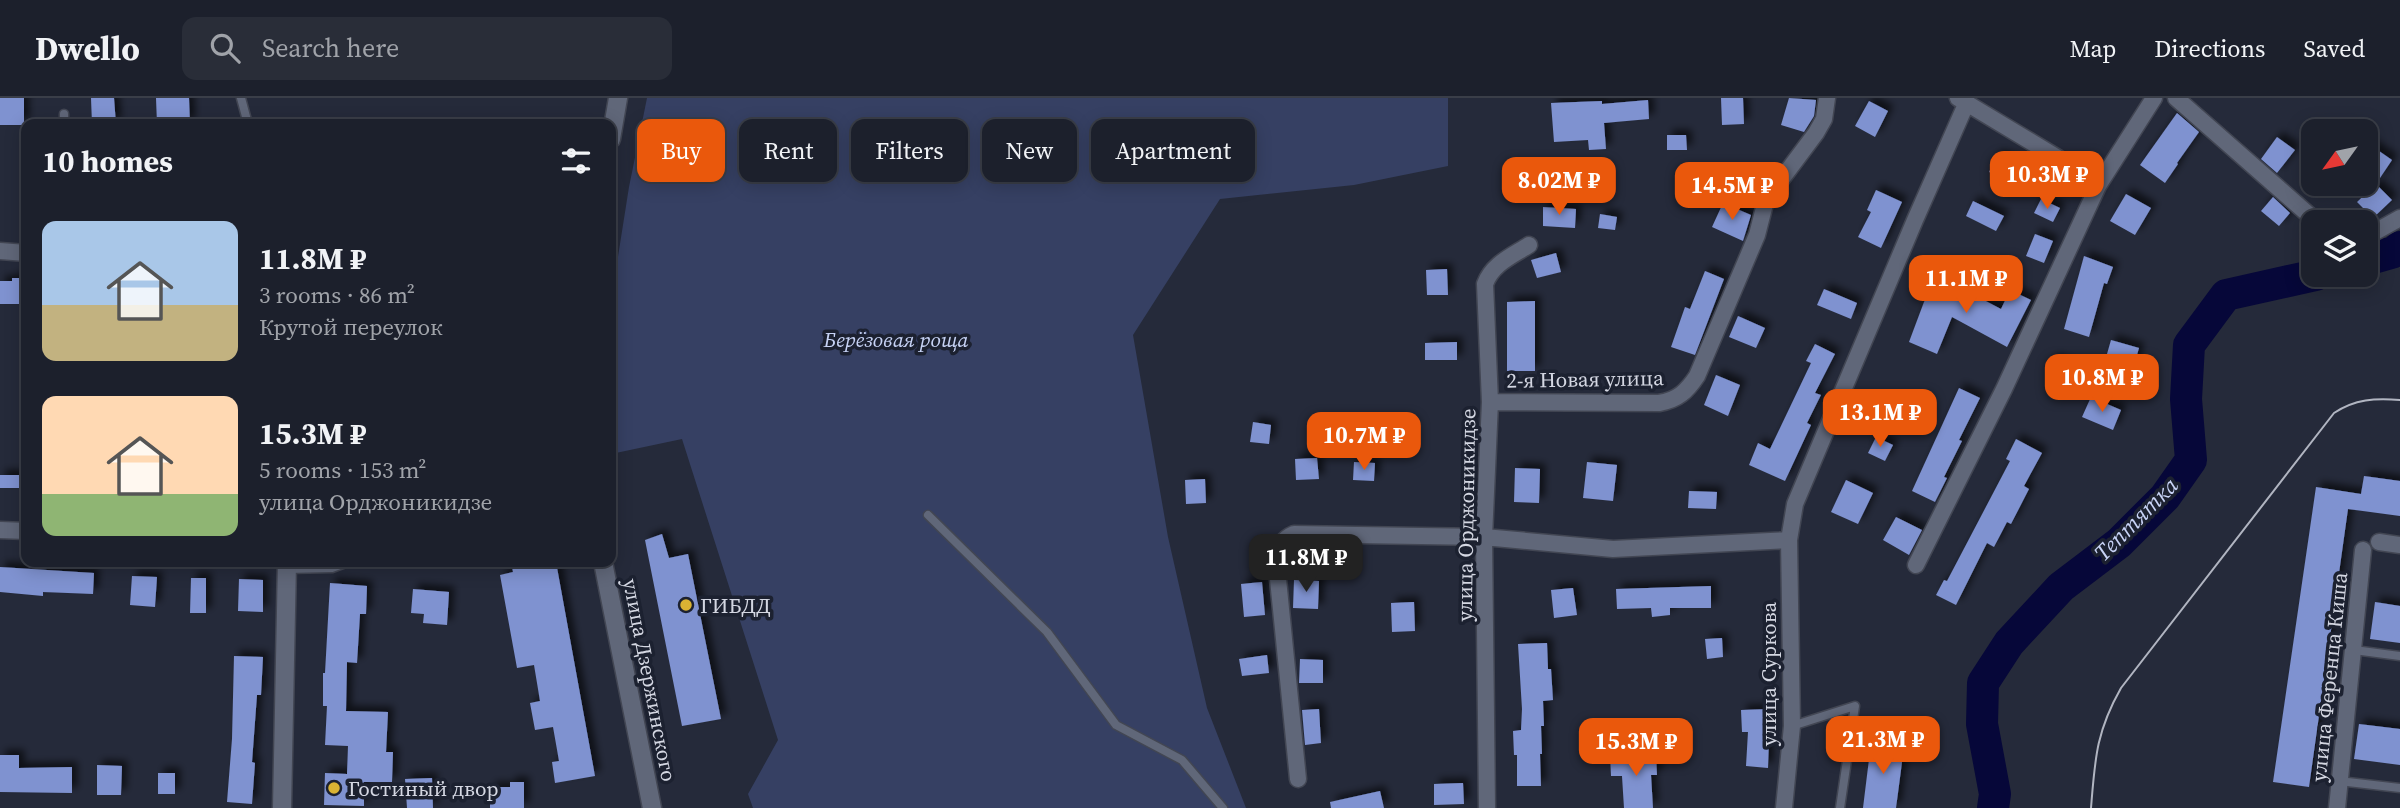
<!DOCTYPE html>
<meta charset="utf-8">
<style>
:root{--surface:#1c202c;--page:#292d38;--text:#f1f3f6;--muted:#a0a3a9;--line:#3a3e48;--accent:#ea580c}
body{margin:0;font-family:"Source Serif 4",serif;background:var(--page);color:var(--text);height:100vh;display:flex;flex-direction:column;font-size:26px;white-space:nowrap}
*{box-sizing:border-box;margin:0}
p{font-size:23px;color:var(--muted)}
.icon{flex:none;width:38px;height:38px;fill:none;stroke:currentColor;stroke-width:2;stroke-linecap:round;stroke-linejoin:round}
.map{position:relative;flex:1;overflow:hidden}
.drawer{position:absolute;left:21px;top:21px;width:595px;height:448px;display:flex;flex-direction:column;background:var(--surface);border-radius:14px;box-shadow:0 4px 18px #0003,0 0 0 2px var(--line)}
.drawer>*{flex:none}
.top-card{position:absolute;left:637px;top:21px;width:665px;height:63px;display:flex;gap:14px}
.needle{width:46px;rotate:237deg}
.buttons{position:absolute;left:2301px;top:21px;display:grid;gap:14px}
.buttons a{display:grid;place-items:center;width:77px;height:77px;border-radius:14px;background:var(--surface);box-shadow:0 4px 18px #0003,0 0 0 2px var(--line);font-size:35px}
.price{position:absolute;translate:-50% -60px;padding:0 16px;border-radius:14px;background:var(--accent);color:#fff;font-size:23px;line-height:46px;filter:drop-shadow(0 2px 4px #0008)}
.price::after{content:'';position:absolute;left:50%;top:42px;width:21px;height:16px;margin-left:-10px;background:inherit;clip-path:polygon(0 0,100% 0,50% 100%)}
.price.selected{background:#222;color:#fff}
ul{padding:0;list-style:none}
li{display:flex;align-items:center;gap:21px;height:175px;padding:0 21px}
li span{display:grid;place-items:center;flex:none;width:196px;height:140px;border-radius:14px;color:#555}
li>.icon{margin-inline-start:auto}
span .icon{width:84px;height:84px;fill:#fffc;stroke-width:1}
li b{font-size:30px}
h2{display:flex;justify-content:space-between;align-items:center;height:84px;padding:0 21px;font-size:30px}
.tag{padding:0 24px;border-radius:14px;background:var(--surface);box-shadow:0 4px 18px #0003,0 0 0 2px var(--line);font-size:24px;line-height:63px}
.tag.selected{background:var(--accent);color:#fff}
header{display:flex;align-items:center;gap:42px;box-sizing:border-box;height:98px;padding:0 35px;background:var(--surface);border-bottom:2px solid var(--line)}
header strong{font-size:33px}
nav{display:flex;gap:38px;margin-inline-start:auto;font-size:24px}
.search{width:490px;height:63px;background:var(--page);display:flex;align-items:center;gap:18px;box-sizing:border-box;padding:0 24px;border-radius:14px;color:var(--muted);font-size:26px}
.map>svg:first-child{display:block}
.green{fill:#364063}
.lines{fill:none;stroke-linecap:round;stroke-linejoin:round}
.river{stroke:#060739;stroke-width:32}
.building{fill:#7f92d0;filter:url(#shadow)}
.lane-casing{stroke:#424653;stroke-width:11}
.street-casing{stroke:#424653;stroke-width:19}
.secondary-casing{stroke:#424653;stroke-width:21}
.lane{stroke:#606779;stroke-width:8}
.street{stroke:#606779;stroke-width:16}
.secondary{stroke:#606779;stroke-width:18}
.tram{stroke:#b1b5c1;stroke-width:2}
.poi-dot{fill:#dab333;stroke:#1c2130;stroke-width:2.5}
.labels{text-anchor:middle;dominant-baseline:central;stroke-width:7;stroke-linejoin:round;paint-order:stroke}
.park-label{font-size:21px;font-style:italic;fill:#c7d3f5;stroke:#1c2130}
.street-label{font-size:21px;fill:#d4d7e2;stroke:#1c2130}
.poi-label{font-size:21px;fill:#d4d7e2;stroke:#1c2130;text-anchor:start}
.water-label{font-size:23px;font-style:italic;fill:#c8d3f6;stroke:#1c2130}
</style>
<header>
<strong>Dwello</strong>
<div class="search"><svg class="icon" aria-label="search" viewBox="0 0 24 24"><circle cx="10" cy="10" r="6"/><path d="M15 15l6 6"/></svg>Search here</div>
<nav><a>Map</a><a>Directions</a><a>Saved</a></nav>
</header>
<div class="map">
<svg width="2400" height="710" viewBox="0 0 2400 710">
<defs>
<filter id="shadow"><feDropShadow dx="5.5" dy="-5.5" stdDeviation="3.5" flood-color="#0009"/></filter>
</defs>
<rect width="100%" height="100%" fill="#252a3a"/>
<path class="green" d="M647,0H1448V68L1354,87L1220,101L1133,237L1168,439L1207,610L1246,710H753L748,696L778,642L682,341L611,356L614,184L629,89Z"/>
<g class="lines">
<path class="river" d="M2366,162L2394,154L2400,149
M1993,710L1995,696L1982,626L1983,585L2009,545L2061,489L2119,445L2165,399L2191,362L2186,301L2189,247L2226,197L2316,177"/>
</g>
<path class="building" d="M0,0H24V27H0Z
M91,0H114L116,26H92Z
M156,0H189L190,26H157Z
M1721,0H1743L1744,26L1722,27Z
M1789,0L1816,2L1814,18L1804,34L1781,27Z
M1648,2L1649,21L1604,25L1606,51L1589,52L1588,42L1554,44L1551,5L1602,3V6Z
M1869,3L1888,13L1875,39L1855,28Z
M2177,15L2199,34L2177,65L2178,66L2165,85L2140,67Z
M1667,37H1686L1687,52H1667Z
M2277,39L2295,52L2277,75L2261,61Z
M2366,44L2392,62L2380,80L2366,71Z
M1997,57L2024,70L2016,87L1989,74Z
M2376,86L2392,102L2373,120L2357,104Z
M1876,92L1902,104L1881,150L1858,139L1871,114L1867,112Z
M2126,96L2151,110L2135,137L2110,123Z
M2273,99L2290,115L2279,128L2261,113Z
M2041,101L2060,110L2053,124L2034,115Z
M1973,103L2004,118L1996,133L1966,118Z
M1723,105L1751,117L1743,143L1712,129Z
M1543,109L1576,111L1575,130L1543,128Z
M1600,116L1617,119L1615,132L1598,130Z
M2035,136L2053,143L2044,165L2026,158Z
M1556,155L1561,174L1537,180L1531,162Z
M2084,158L2113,169L2107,186L2104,185L2089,239L2064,231Z
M1447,171L1448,197H1427L1426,172Z
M1705,173L1724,181L1695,257L1671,249L1685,209L1690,211Z
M1938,178L2001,211L2010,192L2031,202L2007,249L1952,219L1937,256L1909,244L1924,204Z
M12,180H26V206H0V183H12Z
M1824,191L1857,205L1851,221L1817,207Z
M1535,203V273H1507V204Z
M1738,218L1765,230L1756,250L1729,239Z
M2111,242L2139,250L2133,271L2105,263Z
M1457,244V262H1425V245Z
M1815,246L1835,256L1815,295L1821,297L1807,325L1811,327L1785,383L1749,367L1758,345L1770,351L1811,265L1806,263Z
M2053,261L2074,270L2067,286L2046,277Z
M1716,277L1740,287L1728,318L1704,307Z
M1959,290L1980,300L1959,342L1962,343L1944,379L1947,380L1935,404L1912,393Z
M2091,299L2121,312L2113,332L2082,319Z
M1253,324L1271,327L1269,346L1250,344Z
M1876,339L1893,347L1885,363L1868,355Z
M2016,341L2042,355L2024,388L2029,391L2011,426L2007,424L1994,449L1987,445L1956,507L1936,497L1944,482L1947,483L2010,363L2006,361Z
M1317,360L1319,381L1296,382L1295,361Z
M1354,364L1375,365L1374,383L1353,382Z
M1587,364L1617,367L1613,403L1583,400Z
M1515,370L1540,371L1539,405L1514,404Z
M0,377H26V390H0Z
M2364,378L2400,383V418L2348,411L2309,689L2273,684L2316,389L2361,396Z
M1205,381L1206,405L1186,406L1185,382Z
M1846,382L1873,395L1858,426L1831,414Z
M1689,393L1717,394L1716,411L1688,410Z
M1896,419L1922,432L1909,457L1883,442Z
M662,436L669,460L688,456L721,621L682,628L645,442Z
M511,464H556L595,678L555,685L552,664L559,663L553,629L535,632L530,605L540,603L534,567L517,570L500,477L513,474Z
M0,469L94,475L93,496L43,494V498L0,494Z
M132,478L157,479L155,509L130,507Z
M191,480H206V515H190Z
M239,481L263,482V514L238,513Z
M1294,482L1319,483L1318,511L1293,510Z
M1262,484L1265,517L1244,519L1241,486Z
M330,485L367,488L366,516H360L357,565L347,564L346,613L388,614L386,654H393L392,684H364V708L324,707L325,675L347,676L348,648L325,647L327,608H323V575H325Z
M1711,488V510H1670V517L1652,519L1651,510L1617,511L1616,491Z
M1573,490L1577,517L1554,520L1551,492Z
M413,491L449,494L447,527L423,525L424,516L411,515Z
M1414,504L1415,533L1392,534L1391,505Z
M2375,504L2400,508V545L2370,541Z
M1722,540L1723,559L1707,561L1705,541Z
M1547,545L1548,571H1551L1553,602L1543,603L1544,628H1541L1542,656H1540L1541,688H1517V657H1514L1513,633L1521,632L1522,611L1518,546Z
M1267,557L1269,575L1242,578L1239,561Z
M234,558L263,559L261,597H257L252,664L255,665L252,706L227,704L232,641Z
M1300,561L1323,562V585H1299Z
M1319,611L1321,645L1305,647L1302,612Z
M1770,611L1768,670L1746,668L1748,634H1742L1741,612Z
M2359,626L2400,631V667L2354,661Z
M1871,645L1904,649L1896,710H1863Z
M1656,655L1657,677H1651L1653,710H1624L1622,678H1611L1610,657Z
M0,657H19V670L72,669V695L0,694Z
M97,667L122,668L121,697H97Z
M158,675H175V696H158Z
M432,680L433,710H407L405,681Z
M510,684H524V710H490V689H510Z
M1463,685L1464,706L1434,707V686Z
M1380,693L1384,710H1331L1330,704Z"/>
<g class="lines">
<g class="lane-casing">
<path id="lane" d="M241,0L248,26
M64,16V26
M928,417L1047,534L1116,627L1182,662L1223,710
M286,471L332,470L348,464
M2354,552L2400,558
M1792,628L1855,608L1840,710
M2339,683L2400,690"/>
</g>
<g class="street-casing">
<path id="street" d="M1958,0L2058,60L2098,88
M2176,0L2317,124
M2366,139L2400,120
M0,153L26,155
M1490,304L1659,305C1678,302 1687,293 1697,278L1757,137L1766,102L1816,35L1824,21L1827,0
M0,432L26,433
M2379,444L2400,447
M1916,467L2004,291L2098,88L2154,0
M1298,681L1276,461C1279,449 1282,441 1294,436L1484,439L1613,451L1789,442
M1487,710L1484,439L1490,304L1485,186C1492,166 1512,158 1529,147
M1784,710L1792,628L1789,442L1795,406L1915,122L1967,4
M2337,710L2363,452"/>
</g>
<g class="secondary-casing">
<path id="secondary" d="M611,41L618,0
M603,464L652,710
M282,710L287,464"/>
</g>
<use href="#lane" class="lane"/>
<use href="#street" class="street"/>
<use href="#secondary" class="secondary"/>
<path class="tram" d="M2091,710C2095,661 2096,634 2121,590L2334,315C2355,301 2375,300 2400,302"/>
</g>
<g class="poi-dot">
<circle cx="686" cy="507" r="7"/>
<circle cx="334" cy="690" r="7"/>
</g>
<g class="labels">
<g class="park-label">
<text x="896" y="241">Берёзовая роща</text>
</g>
<g class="street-label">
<text transform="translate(1585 281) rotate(-1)">2-я Новая улица</text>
<text transform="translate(1466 417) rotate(-89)">улица Орджоникидзе</text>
<text transform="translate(1768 576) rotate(-90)">улица Суркова</text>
<text transform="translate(2329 579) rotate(-84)">улица Ференца Киша</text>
<text transform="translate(650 582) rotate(79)">улица Дзержинского</text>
</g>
<g class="poi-label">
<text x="700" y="507">ГИБДД</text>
<text x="348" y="690">Гостиный двор</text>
</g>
<g class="water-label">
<text transform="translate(2136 421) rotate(-45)">Тептятка</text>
</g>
</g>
</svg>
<div class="buttons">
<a><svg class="needle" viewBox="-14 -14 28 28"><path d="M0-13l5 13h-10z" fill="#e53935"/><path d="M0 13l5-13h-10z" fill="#a0a3a9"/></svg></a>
<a><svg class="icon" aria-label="layers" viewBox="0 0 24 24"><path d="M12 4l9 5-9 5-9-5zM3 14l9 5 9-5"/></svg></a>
</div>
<b class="price" style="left:2047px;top:113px">10.3M ₽</b>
<b class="price" style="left:1559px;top:119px">8.02M ₽</b>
<b class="price" style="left:1732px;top:124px">14.5M ₽</b>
<b class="price" style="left:1966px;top:217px">11.1M ₽</b>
<b class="price" style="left:2102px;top:316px">10.8M ₽</b>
<b class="price" style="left:1880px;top:351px">13.1M ₽</b>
<b class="price" style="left:1364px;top:374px">10.7M ₽</b>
<b class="price selected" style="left:1306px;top:496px">11.8M ₽</b>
<b class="price" style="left:1883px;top:678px">21.3M ₽</b>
<b class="price" style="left:1636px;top:680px">15.3M ₽</b>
<div class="top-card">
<a class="tag selected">Buy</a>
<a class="tag">Rent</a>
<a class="tag">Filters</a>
<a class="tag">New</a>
<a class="tag">Apartment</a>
</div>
<section class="drawer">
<h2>10 homes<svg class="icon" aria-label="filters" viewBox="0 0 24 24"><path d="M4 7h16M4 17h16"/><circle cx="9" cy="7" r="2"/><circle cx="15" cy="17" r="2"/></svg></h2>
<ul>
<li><span style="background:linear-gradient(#a9c7e8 60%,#c2b280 0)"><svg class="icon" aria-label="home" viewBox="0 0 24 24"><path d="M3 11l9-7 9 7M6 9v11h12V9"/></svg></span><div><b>11.8M ₽</b><p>3 rooms · 86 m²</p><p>Крутой переулок</p></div></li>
<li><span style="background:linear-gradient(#ffd9b3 70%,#8fb573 0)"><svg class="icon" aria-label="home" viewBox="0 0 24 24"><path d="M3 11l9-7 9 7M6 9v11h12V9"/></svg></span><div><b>15.3M ₽</b><p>5 rooms · 153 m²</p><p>улица Орджоникидзе</p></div></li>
</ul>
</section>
</div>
